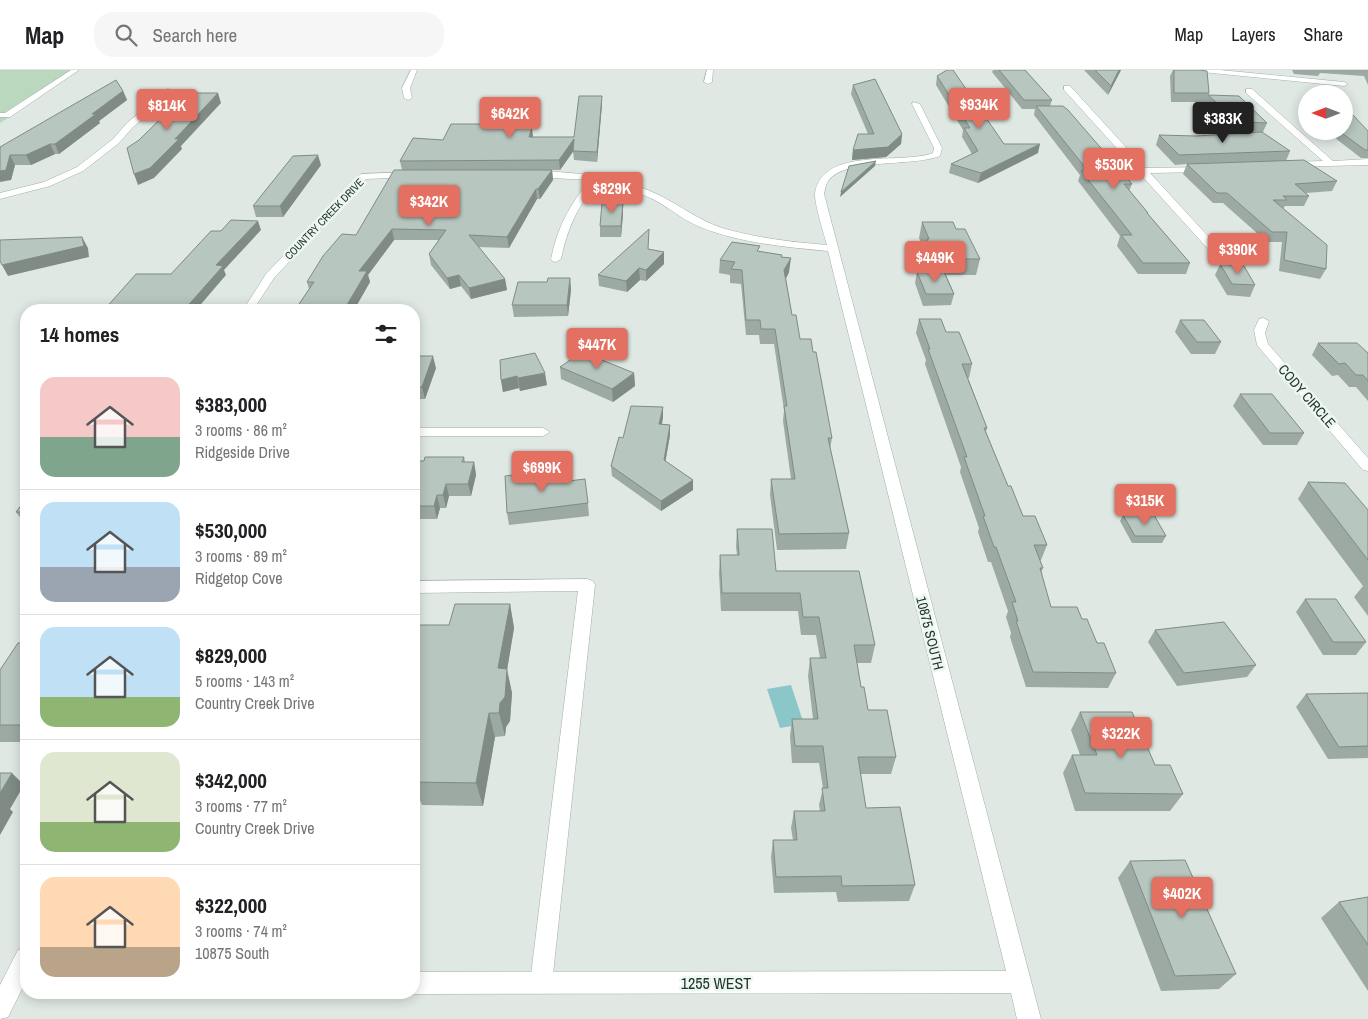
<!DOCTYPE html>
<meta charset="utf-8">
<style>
:root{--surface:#fff;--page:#f6f6f6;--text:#202124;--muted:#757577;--line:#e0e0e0;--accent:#e47061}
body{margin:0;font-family:"Archivo Narrow",sans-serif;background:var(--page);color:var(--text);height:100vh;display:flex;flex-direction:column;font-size:19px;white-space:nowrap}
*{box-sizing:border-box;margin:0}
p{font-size:16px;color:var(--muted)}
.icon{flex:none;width:28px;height:28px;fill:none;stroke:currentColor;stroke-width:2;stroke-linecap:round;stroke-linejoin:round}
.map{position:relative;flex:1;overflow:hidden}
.side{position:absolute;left:20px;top:234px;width:400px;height:695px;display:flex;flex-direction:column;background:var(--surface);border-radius:20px;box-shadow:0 2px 12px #0003}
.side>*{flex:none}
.needle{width:32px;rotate:270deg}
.fabs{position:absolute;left:1298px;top:15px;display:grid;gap:10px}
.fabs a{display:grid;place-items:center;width:55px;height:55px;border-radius:50%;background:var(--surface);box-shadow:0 2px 12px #0003;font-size:25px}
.price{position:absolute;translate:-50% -42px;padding:0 11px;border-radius:5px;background:var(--accent);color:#fff;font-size:16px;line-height:32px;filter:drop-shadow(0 1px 2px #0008)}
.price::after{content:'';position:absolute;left:50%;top:30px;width:15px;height:11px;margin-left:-8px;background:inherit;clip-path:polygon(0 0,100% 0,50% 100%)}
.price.selected{background:#222;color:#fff}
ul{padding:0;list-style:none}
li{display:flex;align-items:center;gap:15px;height:125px;padding:0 20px}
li+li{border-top:1px solid var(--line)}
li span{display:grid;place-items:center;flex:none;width:140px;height:100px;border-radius:15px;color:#555}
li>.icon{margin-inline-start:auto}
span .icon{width:60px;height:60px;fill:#fffc;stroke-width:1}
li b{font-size:21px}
h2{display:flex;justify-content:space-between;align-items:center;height:60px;padding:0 20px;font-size:21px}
header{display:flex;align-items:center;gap:30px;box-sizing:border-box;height:70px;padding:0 25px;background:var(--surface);border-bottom:1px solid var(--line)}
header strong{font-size:24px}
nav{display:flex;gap:28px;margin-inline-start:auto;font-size:18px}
.search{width:350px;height:45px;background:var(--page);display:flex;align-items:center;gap:12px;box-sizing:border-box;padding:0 18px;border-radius:20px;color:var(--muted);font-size:19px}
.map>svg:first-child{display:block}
.green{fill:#b9d8bd}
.water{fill:#8bc7c9}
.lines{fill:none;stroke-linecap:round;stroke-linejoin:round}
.service-casing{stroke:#a2afa9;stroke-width:1}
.minor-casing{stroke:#a2afa9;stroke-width:1}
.service{fill:#fff;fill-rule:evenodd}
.minor{fill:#fff;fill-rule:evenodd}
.wall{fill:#9daaa3}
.shaded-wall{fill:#808b85}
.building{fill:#b7c6be;stroke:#808b85}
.labels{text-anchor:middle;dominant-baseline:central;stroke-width:5;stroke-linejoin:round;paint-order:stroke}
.far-street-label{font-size:11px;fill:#21372e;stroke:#eef6f1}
.street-label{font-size:14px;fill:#21372e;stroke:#eef6f1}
.near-street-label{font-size:16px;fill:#21372e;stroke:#eef6f1}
</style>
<header>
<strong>Map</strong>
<div class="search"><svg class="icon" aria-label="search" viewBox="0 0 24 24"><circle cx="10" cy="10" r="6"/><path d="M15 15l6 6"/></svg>Search here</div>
<nav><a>Map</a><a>Layers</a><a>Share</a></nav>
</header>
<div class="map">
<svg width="1368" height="949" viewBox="0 0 1368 949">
<rect width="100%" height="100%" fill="#dfe8e3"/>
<path class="green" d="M0,0H80L0,53Z"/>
<path class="water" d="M791,615L804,654L780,658L767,619Z"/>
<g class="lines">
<g class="service-casing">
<path id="service" d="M71,0H79L10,47H0V43H5Z
M587,509L593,511L595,515L552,913L549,921L541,924L533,921L530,913L578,521L414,523V511Z"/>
</g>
<g class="minor-casing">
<path id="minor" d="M411,0H417L410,18L412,28L408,30L404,28L402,18Z
M707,0H713L712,12L708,14L704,12Z
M1199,0H1220L1344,12L1348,14L1344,16L1202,2Z
M1064,16H1070L1145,98L1207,97L1208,99L1204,102L1150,103L1217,176V180H1209L1064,20Z
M168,19L175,21L133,57L119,73L83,101L50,116L0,129V123L44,112L77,97L113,69L127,53Z
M1246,19H1252L1333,91L1368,89V95L1286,97L1285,95L1289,92L1323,91L1246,23Z
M913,32L920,34L942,78L940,86C911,97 846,88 829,110C826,113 825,120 824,124L1041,949H1017L1011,923L414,924L410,922H414V902L1006,901L828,181C785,177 740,173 700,157C685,151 673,141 660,133C641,122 620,116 598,112C578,135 567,159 561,189L556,192L552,191L551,189C557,158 570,134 590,110L532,107L528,104C534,99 549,102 557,102C592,104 629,110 661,126C682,137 699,150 722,158C756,168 792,172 827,175C824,164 814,132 815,123C823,76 901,95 933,83L934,78L912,34Z
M411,102L415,105L414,107L366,109L274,208L253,240H243L266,204L361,104Z
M1263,248L1269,251L1265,263L1268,274L1368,388V401L1363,400L1257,275L1254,260L1259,249Z
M414,358H543L550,362L543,366H414Z
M26,877V911L8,947L0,949V915L18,880Z"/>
</g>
<use href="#service" class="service"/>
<use href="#minor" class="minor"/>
</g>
<path class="wall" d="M993,0H1025L1052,30L1050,36L1132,114L1129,121L1148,143V145L1190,193L1186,204H1138L1117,176L1120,166L1078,111L1080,105L1034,45L1035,39H1022L992,2Z
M1084,0H1121L1108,25Z
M1173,0H1199L1209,23L1206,32H1171L1170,6Z
M1292,0H1368V15L1364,6L1320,3L1318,6L1294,4Z
M937,6L1004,74L1038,83L978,113L949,103L951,94L972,84L962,67L963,60L936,15Z
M853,15L902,64L901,74L886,87L852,90L853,80L868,64L851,24Z
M123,21L127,30L99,51L100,53L59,84H55L31,95H15L11,110L0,77Z
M1208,25L1267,53L1263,62H1234L1205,35Z
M602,34L597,92L574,90L573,81L560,100H552L553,110L540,129H537L509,178L478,177L505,209L507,220L471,229L461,216L450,219L431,195L429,184L439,170H394L368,205L370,212L354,240H295L309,219L307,212L356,165L402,100L400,91L443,70L497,54L533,51L530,57L533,67H574Z
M1326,61H1368V88H1361Z
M1159,65L1290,81L1286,91L1337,111L1332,121L1306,123L1309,126L1304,136H1285L1283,139L1326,199L1320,209L1279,201L1282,172H1267L1223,133H1213L1183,104L1187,94L1175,95L1156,75Z
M321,95L283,147H256L253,136Z
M623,133V144L621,167H600V156Z
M922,152L956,159L980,189L976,205H946L954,224L951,235L923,236L915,213L917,202H931L924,185L925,182L919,168Z
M649,179L664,194L646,211L640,210L627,222L599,216L598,205Z
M759,181L781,187L789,202L786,209L792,245L832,368L830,379L849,463L846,479L777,480L770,425L771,409H791L783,351L784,340L774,274H760L759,265H746L741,214L730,213V205L719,203L720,190Z
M1220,194L1255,215L1250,227L1227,225L1215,205Z
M570,208L571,220L568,246L514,247L512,235L547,212Z
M919,249L946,262L972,294L969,308H968L987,358L986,362L1008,416L1023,446L1047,475L1041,490H1040L1043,498L1041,503L1051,537L1082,549L1116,603L1108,618L1026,617L1010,567L1011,563L1006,547L1008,541L991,492H988L978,462L979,458L960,402L961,397L925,294L926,290L916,263Z
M1180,250L1221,272L1215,284H1191L1175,262Z
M1318,273L1368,283V331L1356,317H1349L1338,305L1332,306L1312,285Z
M414,286L436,298L425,329H414Z
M500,290L547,315L520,321L519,318L503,322L501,310Z
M560,297L634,303L635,316L613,332L561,309Z
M1240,324L1304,363L1297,375H1263L1233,336Z
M663,347L662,354L670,355V365L665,392L693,410V420L661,441L612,406L611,396L623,368Z
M464,387L465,392H474L476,405L471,426H449L446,438H440L437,449H414V391H424Z
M538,408L560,412L588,433L589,446L509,455L507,443Z
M1308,412L1368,440V546L1354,527L1363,516L1298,429Z
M26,429V454H25L16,442Z
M1123,445L1166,466L1162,473H1132L1120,451Z
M737,459L776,501L875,575L871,593H857L861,617L868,640L896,687L891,704H860L866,738L915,815L909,831L838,832L836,822L774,823L771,787L773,770H793L791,758L794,741H820L819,735L823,718L819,693H792L790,666L792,649H813L808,606L810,588H820L816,565H801L798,541H721L719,503L720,485H737L736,477Z
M26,465V476L22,470Z
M1305,529L1366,572L1356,585H1323L1296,542Z
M510,534L514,558L507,600L512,623L510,651L506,657L505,666L495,667L483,736L422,735L415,718H414V555H449Z
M1155,560L1256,595L1247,607L1177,616L1148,572Z
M26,573V672H0V600Z
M1368,623V688L1328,689L1296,637L1306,624Z
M1080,642L1155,695L1183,724L1170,741H1075L1063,703L1072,685H1080L1071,660Z
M1130,791L1236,904L1219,919L1161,921L1118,808Z
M1368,827V921L1321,848L1339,832Z"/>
<path class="shaded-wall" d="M1119,0H1121L1120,2L1108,25L1111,16Z
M123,21L127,30L99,51L100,53L59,84L55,74L92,44Z
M218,23L221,33L181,76L182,79L154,108L138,115L134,104L175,69Z
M602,26V34L597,92V82Z
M532,42L533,51L526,67L525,57Z
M532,57L533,67L530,77L529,67Z
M902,64L901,74L886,87L852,90L853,80Z
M574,69L575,79L560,100L559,90Z
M50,74L55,84L31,95L26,85Z
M1040,74L1038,83L978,113L981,103Z
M10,85L15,95L11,110L0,112V101Z
M318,85L321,95L283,147L280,136Z
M876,91L875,96L840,127L841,122Z
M552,100L553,110L540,129L538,119Z
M536,119L537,129L509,178L507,167Z
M623,133V144L621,167V156Z
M258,151L261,160L224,200L226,205L196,240H184L216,195Z
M392,159L394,170L368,205L370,212L354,240H344L359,201Z
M82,167L88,178L89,187L8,206L2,195Z
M664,182V194L646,211V200Z
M791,188L789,202L783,214L784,200Z
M639,198L640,210L627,222L626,211Z
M459,205L461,216L450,219L447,208Z
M570,208L571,220L568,246L567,235Z
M505,209L507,220L471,229L469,218Z
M433,286L436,298L425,329L422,317Z
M545,303L547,315L520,321L518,308Z
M634,303L635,316L613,332L612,319Z
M517,306L519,318L503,322L501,310Z
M663,337V347L660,364L659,354Z
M670,355V365L664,400V390Z
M474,392L476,405L471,426L468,414Z
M693,410V420L661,441V431Z
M446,414L449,426L446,438L443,425Z
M437,425L440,438L437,449L434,436Z
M510,534L514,558L507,600L512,623L510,651L506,657L505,666L499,643L498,598Z
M489,643L495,667L483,736L476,713Z
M12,703L24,715L10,739L13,742L0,765V723Z"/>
<path class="building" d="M947,0H953L1004,74H1040L981,103L951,94L978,81L964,58H970L937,6Z
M999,0H1025L1052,30H1024Z
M1095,0H1119L1111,16Z
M1174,0H1199L1207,1L1209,23H1174Z
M875,9L902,64L888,77L853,80L858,64H874L853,15Z
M116,10L123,21L92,44H96L55,74H50L26,85H10L6,100L0,101V77Z
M187,23H218L175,69H179L150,98L134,104L127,78L139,70Z
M1208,25L1239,26L1267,53L1238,52Z
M579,26H602L597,82L573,81L574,69L559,90L400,91L413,68L443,70L451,54H497L503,41L532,42L525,57H532L529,67H574Z
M1036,36H1063L1068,40L1132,114H1124L1148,143H1147L1190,193H1143L1121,165H1132L1081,101H1088Z
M1344,42H1350L1368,61V80H1365L1339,61H1344Z
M1262,62L1290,81L1179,85L1159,65L1196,66Z
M318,85L280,136H253L293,86Z
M1304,90L1337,111L1295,114L1309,126H1283L1287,130H1273L1327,175L1326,199L1284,190L1287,162H1272L1227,123H1217L1187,94Z
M876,91L841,122L849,96Z
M394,100H552L538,119H536L507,167L469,165L505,209L469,218L459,205L447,208L429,184L446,160L392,159L359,201H367L344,240H295L314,212H307L323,186L342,164L356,165Z
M602,133H623L621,156H600Z
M231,150L258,151L216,195L223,196L184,240H104L136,204H171L211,161H221Z
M922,152H953L956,159H965L980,189H936L927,169H929Z
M649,159L648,179L664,182L646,200L639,198L626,211L598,205Z
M82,167L84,176L2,195L0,191V170Z
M732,172L760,176L757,181L782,185L781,187L791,188L784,200L792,245H796L800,269H811L813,282H816L832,368H828L849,463L779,464L771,409H795L784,336H787L775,259H761L760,250H746L742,200L731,199L735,192L720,190Z
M1220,194L1244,196L1255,215L1232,214Z
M917,202H944L954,224H926Z
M548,208H570L567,235H512L518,212H547Z
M919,249H941L946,262H959L972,294H962L987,358H984L1008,416H1011L1023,446H1035L1047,475H1034L1043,498H1040L1051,537H1077L1082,549H1087L1097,573H1104L1116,603L1033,602L1016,551H1018L1012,532H1016L996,477H994L983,446H985L964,387H967L928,279H930Z
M1180,250H1204L1221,272H1197Z
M1318,273H1357L1368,283V311L1363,305H1356L1345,293L1339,294Z
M582,282L634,303L612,319L560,297Z
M535,283L545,303L518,308L517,306L501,310L500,290Z
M414,286H433L422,317H414Z
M1240,324H1272L1304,363H1270Z
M631,336L663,337L659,354L670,355L664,390L693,410L661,431L611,396L619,367L623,368Z
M425,387H464L462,392H474L468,414H446L443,425H437L434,436H414V391H424Z
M537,402L538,408L559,406L560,412L585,409L588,433L507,443L505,406Z
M1308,412L1345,413L1368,440V490Z
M26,429V442H16Z
M1123,445H1154L1166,466H1135Z
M737,459H772L776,501H859L875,575H854L861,617H864L868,640H887L896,687H858L866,738L900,737L915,815L842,816L841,806L776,807L773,770H797L794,741H825L822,718H828L823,676H795L792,649H818L810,588H826L819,547H803L800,523H722L720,485H739Z
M26,465V470H22Z
M1305,529H1336L1366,572H1333Z
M455,534H510L498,598L507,599L505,627L500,633L499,643H489L476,713L414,712V707L416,695H414V555H449Z
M1224,552L1256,595L1184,603L1155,560Z
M18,573H26V655H0V600Z
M1368,623V676L1339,677L1306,624Z
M1080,642H1132L1155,695H1170L1183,724L1085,723L1072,685H1097Z
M0,703H12L0,723Z
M1185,790L1236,904L1175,906L1130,791Z
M1368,827V875L1339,832Z"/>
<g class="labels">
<g class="far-street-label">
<text transform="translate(324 149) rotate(-46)">COUNTRY CREEK DRIVE</text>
</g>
<g class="street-label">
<text transform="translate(1307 326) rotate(49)">CODY CIRCLE</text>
<text transform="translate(930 563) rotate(76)">10875 SOUTH</text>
</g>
<g class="near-street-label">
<text x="716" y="913">1255 WEST</text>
</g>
</g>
</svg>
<div class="fabs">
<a><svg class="needle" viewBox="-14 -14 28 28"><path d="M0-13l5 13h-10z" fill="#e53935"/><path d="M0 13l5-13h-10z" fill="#757577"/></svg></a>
</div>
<b class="price" style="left:979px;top:60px">$934K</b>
<b class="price" style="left:167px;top:61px">$814K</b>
<b class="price" style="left:510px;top:69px">$642K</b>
<b class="price selected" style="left:1223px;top:74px">$383K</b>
<b class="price" style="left:1114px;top:120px">$530K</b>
<b class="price" style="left:612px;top:144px">$829K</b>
<b class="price" style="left:429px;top:157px">$342K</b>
<b class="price" style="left:1238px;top:205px">$390K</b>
<b class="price" style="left:935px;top:213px">$449K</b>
<b class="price" style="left:597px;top:300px">$447K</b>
<b class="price" style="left:542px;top:423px">$699K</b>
<b class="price" style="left:1145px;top:456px">$315K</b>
<b class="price" style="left:1121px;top:689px">$322K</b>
<b class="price" style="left:1182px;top:849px">$402K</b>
<section class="side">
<h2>14 homes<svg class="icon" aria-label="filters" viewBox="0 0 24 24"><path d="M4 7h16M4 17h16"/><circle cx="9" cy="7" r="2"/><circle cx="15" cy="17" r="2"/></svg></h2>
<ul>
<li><span style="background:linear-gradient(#f6c9c9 60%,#7fa58c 0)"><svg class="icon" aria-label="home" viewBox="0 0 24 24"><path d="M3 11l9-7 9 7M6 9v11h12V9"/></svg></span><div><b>$383,000</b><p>3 rooms · 86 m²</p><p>Ridgeside Drive</p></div></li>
<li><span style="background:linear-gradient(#bfe0f5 65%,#9aa5b1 0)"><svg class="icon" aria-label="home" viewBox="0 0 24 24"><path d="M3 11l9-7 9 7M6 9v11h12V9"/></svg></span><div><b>$530,000</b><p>3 rooms · 89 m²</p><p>Ridgetop Cove</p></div></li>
<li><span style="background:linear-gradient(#bfe0f5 70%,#8fb573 0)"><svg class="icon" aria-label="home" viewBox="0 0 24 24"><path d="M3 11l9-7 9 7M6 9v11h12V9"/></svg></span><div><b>$829,000</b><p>5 rooms · 143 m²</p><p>Country Creek Drive</p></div></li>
<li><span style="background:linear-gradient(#dfe7d0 70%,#8fb573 0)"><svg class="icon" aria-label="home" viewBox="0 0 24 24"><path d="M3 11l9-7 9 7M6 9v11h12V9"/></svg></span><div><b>$342,000</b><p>3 rooms · 77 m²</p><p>Country Creek Drive</p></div></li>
<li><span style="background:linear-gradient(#ffd9b3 70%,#b9a48a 0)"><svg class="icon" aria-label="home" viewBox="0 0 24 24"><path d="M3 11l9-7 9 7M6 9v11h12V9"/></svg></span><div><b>$322,000</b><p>3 rooms · 74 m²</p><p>10875 South</p></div></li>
</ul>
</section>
</div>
